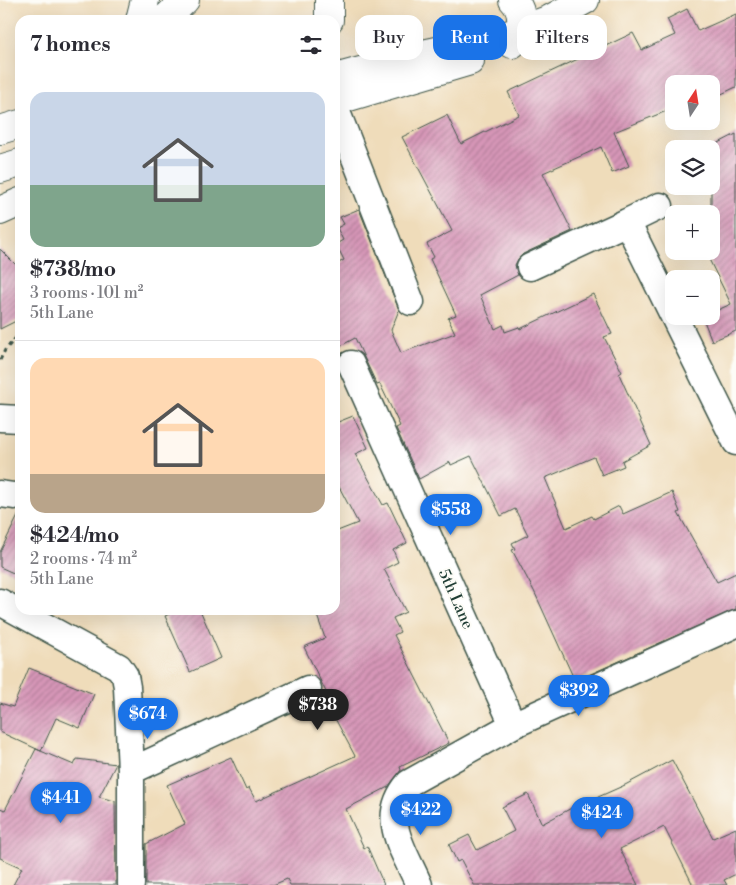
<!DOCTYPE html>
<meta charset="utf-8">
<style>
:root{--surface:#fff;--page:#f7f7f7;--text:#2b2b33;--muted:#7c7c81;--line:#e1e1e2;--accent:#1a73e8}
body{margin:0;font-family:"Libre Bodoni",serif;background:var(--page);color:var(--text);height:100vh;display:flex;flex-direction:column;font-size:19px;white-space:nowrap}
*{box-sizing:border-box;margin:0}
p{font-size:16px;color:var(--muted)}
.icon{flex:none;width:28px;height:28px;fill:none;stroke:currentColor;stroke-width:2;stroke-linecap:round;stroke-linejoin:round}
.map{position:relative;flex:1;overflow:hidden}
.details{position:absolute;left:15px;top:15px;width:325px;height:600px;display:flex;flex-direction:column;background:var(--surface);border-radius:15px;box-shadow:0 5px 20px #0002}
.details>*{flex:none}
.guide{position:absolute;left:355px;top:15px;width:305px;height:45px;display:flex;gap:10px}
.needle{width:32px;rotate:12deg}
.controls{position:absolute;left:665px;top:75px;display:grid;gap:10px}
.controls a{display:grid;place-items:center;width:55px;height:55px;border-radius:10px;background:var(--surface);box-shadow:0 5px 20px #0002;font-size:25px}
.price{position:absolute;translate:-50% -42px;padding:0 11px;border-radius:18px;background:var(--accent);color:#fff;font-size:16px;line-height:32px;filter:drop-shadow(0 1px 2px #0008)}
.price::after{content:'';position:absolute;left:50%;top:30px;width:15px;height:11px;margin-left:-8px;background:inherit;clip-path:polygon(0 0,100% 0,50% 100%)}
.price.current{background:#222;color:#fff}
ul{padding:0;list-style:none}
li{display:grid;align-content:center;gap:10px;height:265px;padding:0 15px}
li+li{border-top:1px solid var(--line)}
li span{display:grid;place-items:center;height:155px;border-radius:15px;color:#555}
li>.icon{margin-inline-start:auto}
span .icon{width:90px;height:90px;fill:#fffc;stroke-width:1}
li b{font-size:21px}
h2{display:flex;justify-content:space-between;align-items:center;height:60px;padding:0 15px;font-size:21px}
.chip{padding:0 18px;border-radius:15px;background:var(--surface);box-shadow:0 5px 20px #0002;font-size:18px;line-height:45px}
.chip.current{background:var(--accent);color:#fff}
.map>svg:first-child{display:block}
.building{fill:url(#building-hatch)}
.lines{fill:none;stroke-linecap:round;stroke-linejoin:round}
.minor-casing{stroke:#3e5548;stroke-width:29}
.major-casing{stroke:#3e5548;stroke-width:30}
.path{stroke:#3e5548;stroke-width:3;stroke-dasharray:4 4;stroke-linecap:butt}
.minor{stroke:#fff;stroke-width:26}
.major{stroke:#fff;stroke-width:28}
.labels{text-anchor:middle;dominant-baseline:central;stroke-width:4;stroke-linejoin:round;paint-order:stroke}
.street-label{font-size:16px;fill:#1f3d34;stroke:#fdfcf7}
</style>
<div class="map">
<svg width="736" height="885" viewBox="0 0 736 885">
<defs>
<pattern id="building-hatch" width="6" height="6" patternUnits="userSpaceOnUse" patternTransform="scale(1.25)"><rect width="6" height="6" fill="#d796b8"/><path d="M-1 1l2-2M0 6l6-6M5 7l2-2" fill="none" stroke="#ae7c96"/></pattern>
</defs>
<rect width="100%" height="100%" fill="#fdfcf7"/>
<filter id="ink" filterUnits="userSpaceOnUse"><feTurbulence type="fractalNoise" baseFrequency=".02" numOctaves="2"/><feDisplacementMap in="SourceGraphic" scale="10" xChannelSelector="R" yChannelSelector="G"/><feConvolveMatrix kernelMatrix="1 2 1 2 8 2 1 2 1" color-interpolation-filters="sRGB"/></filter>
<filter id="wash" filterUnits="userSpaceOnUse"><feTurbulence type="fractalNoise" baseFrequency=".0096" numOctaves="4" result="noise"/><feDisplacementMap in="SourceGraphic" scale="20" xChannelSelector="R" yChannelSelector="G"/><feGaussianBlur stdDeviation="1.12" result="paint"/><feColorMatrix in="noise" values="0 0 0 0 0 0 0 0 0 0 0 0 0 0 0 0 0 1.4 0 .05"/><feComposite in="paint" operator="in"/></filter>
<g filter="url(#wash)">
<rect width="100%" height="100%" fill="#efdcba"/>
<g id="blocks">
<path class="building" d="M687,9L698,31L736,14V87L711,99V84H674V108L614,132L629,166L612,173L601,147L543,173L572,231L523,254L518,259L515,265L518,275L480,295L495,329L503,325L505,332L519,327L520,329L593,294L612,334L604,337L622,372L619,374L651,445L622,461L624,466L602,475L594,457L545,478L566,528L592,516L594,519L619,506L623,514L672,492L680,512L678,513L717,582L736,573V609L575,681L534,591L512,550L515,549L512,543L528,535L515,509L501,516L471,456L451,465L450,462L419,479L396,428L400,426L380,384L377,385L355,338L335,349V265L344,260L336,244L343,240L337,228L344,224L340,217L359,209L399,310L391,330L401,353L455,333L448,318L456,315L430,259L434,257L427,244L452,231L402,137L447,115L461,144L519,115L508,92L633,33L642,50L675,35L667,19Z
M736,134V331L712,341L702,316H711V313L731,304L705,251H711V147Z
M0,249L20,269V319L0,329Z
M335,416L338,422L353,416L368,448L355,454L383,505L388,503L407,543L393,550L398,562L384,569L406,612L393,618L400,632L394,635L449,743L400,767L401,770L388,787L346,809L364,848L367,846L384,885H290L287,879L273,885H146V844L185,824L167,785L231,757L246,790L249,788L256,801L355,756L322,694L326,692L304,647L325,638L315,610H335V532L358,523L335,479Z
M20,512V576L0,567V552Z
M178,610H200L221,658L190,672L165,616Z
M29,668L94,694L80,728L56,718L41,751L0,732V703L13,707Z
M36,749L74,765L77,759L116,764L99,797L115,801L116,885H13L22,868L0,858V808L5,810Z
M672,760L713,838L736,828V874L724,880L727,885H693L664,827L620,849L638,885H474L461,860L457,862L449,845L469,835L477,850L514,831L502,807L528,794L542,824L577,805L578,806L625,785Z"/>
</g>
</g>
<g filter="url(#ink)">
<use href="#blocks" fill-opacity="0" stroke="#3e5548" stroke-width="1"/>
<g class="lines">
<g class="minor-casing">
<path id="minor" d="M335,107L411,302
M627,222L660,206
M530,267L627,222L736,442
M351,364L513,725
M0,418L20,419
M0,494L14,496L20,495
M0,602L119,667L125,676L127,687L131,771
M131,885V771L308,689
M419,885C404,849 378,819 409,783L513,725L736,624"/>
</g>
<g class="major-casing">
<path id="major" d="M140,20L145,0
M164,20L185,0
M329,20V0
M512,44C521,31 526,13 513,0
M335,78L423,54L502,37L550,19L585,0
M335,101L470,61
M0,130L20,124
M0,169L20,163
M0,211L20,202"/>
</g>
<path class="path" d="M0,360L5,350L20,333"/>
<use href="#minor" class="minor"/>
<use href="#major" class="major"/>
</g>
</g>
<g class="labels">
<g class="street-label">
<text transform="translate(456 599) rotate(66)">5th Lane</text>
</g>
</g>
</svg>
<div class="controls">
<a><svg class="needle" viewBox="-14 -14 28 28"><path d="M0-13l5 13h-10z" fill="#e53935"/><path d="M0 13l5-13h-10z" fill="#7c7c81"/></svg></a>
<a><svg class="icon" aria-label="layers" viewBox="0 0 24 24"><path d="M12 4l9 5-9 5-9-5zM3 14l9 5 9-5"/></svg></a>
<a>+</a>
<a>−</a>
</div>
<b class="price" style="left:451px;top:536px">$558</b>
<b class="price" style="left:579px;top:717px">$392</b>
<b class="price current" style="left:318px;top:731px">$738</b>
<b class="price" style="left:148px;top:740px">$674</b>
<b class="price" style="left:61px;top:824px">$441</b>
<b class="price" style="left:421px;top:836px">$422</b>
<b class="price" style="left:602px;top:839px">$424</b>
<div class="guide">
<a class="chip">Buy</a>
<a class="chip current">Rent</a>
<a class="chip">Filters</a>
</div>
<section class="details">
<h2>7 homes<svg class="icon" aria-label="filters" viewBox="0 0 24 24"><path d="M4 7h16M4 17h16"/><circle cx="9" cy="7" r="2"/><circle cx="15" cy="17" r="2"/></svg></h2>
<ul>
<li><span style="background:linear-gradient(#c9d6e8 60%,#7fa58c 0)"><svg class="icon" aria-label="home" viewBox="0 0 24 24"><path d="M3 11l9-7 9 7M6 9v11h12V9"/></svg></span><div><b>$738/mo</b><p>3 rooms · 101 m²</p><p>5th Lane</p></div></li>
<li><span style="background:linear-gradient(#ffd9b3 75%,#b9a48a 0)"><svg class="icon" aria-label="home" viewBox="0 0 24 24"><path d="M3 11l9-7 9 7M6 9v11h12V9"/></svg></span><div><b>$424/mo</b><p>2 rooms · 74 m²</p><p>5th Lane</p></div></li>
</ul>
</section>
</div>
